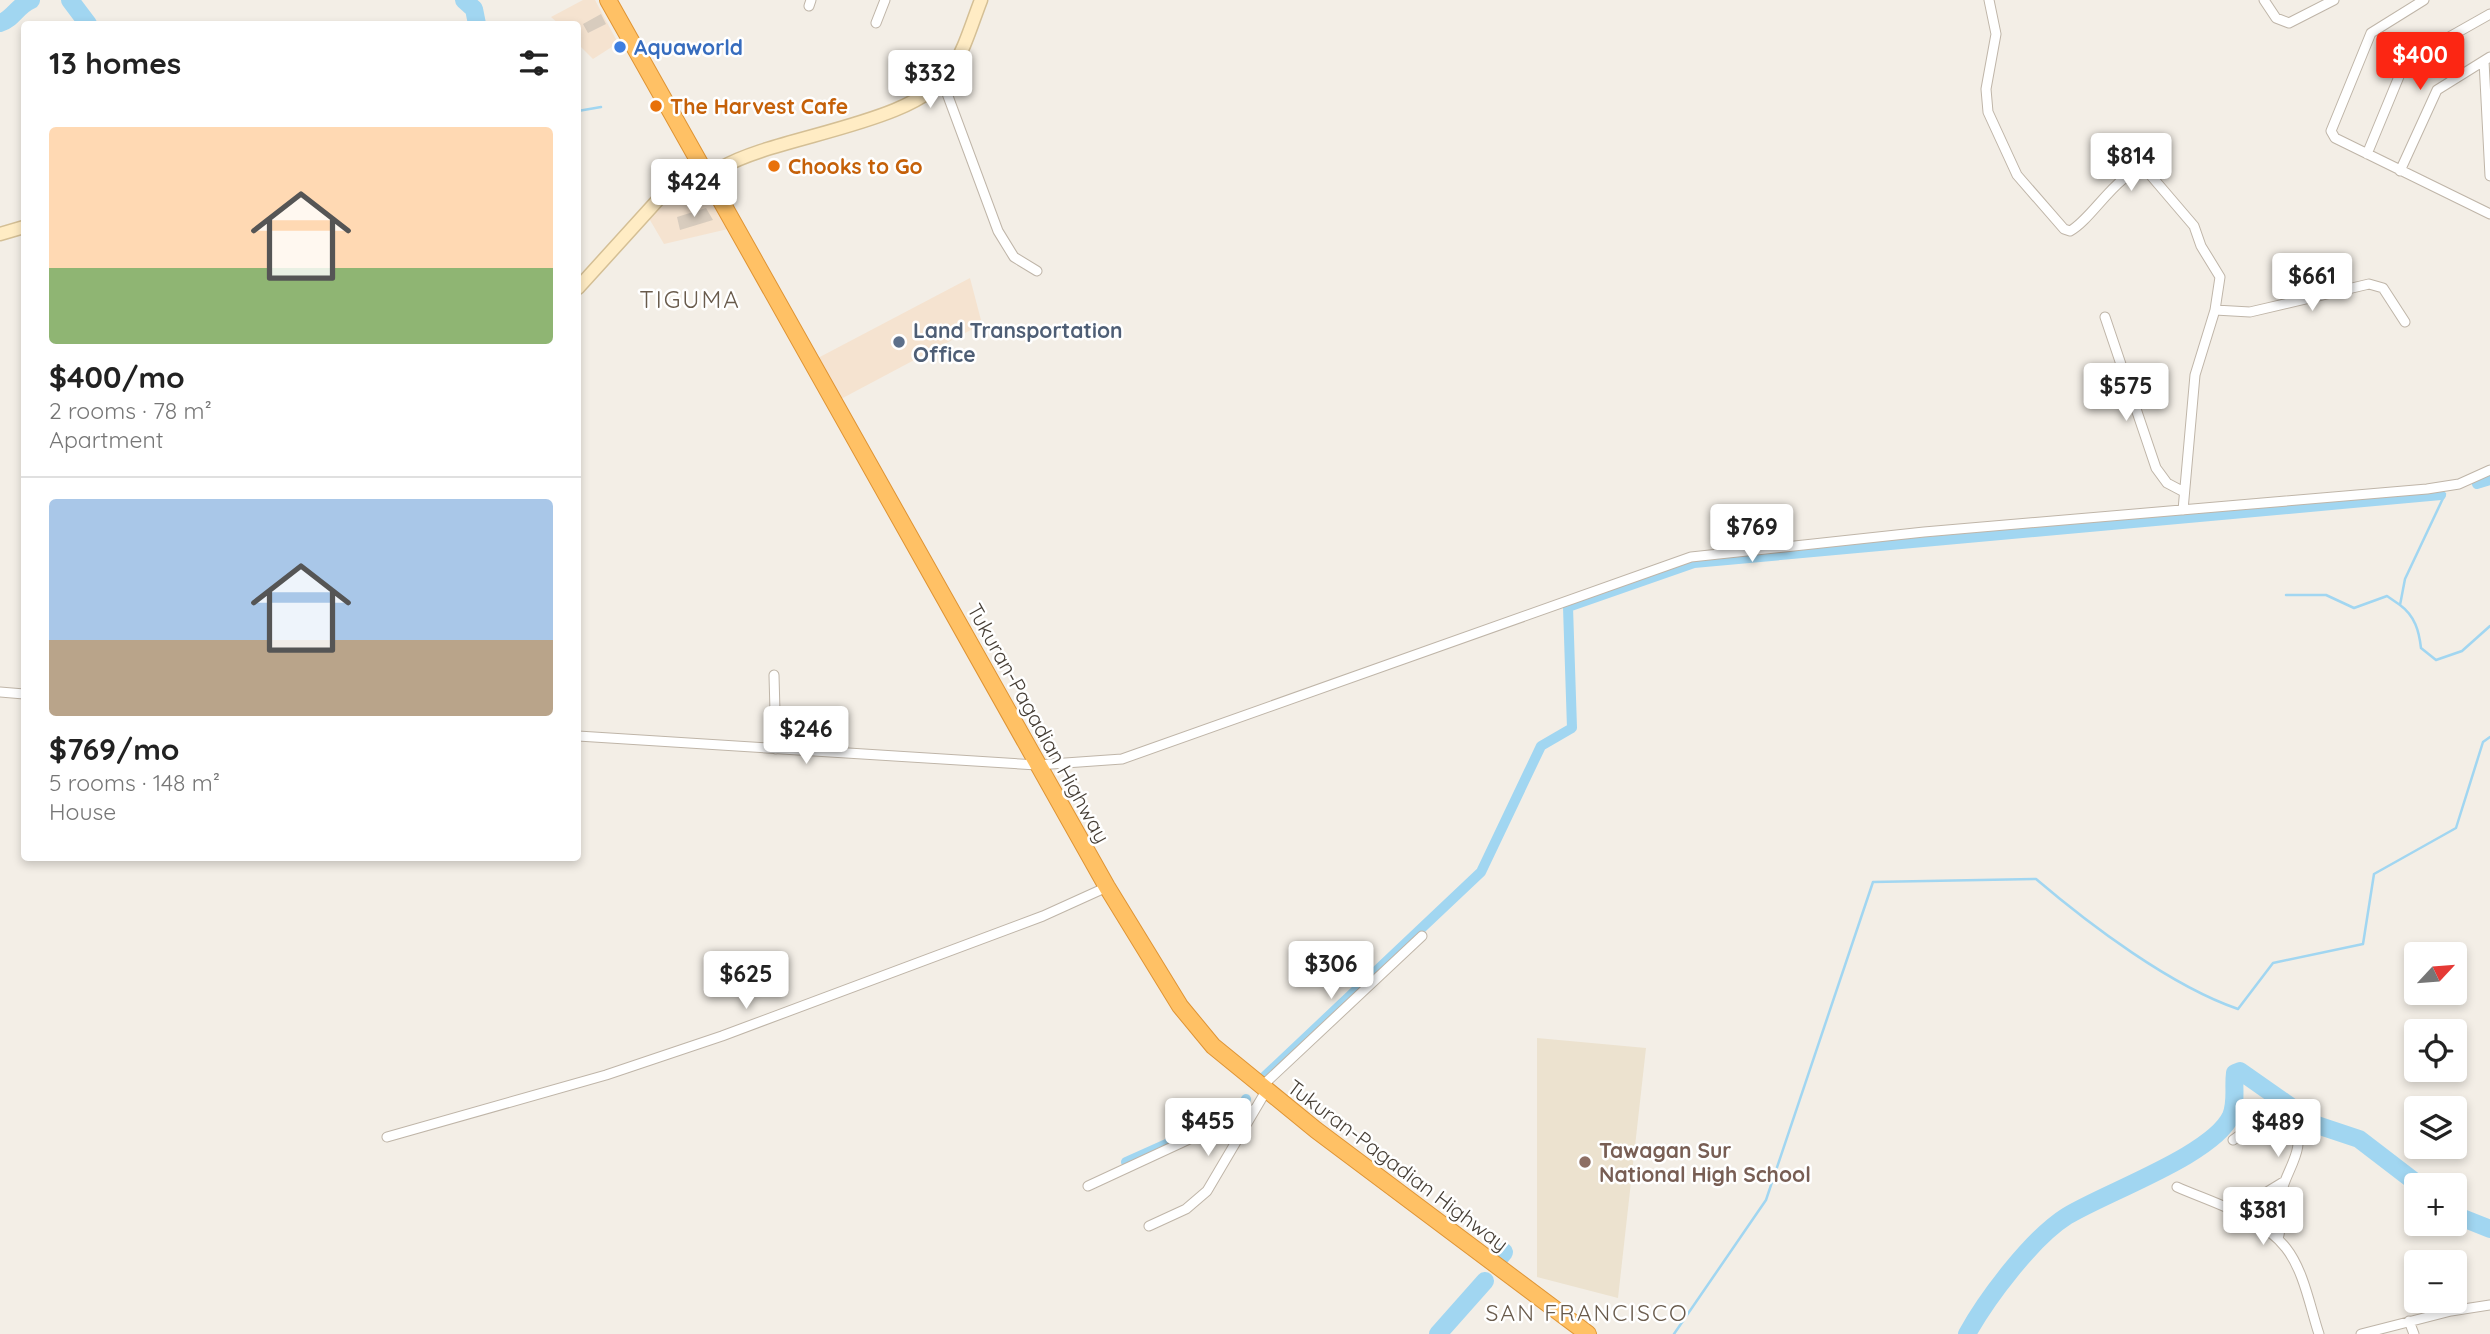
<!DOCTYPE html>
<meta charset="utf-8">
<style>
:root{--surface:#fff;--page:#f6f6f6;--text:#222;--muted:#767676;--line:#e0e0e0;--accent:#fc2613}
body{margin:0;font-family:Quicksand,sans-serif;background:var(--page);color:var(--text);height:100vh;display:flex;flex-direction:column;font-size:26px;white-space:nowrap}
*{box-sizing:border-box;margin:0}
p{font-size:23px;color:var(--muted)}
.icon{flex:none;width:38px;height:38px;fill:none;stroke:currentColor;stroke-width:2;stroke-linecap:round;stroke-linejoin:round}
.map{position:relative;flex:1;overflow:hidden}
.sheet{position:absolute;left:21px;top:21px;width:560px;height:840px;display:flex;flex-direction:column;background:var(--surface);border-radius:7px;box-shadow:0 4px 10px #0003}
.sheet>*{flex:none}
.needle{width:46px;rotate:64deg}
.controls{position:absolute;left:2404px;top:942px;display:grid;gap:14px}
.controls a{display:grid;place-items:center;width:63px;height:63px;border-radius:7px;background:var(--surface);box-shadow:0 4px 10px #0003;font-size:35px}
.price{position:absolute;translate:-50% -60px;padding:0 16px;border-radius:7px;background:#fff;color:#222;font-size:23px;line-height:46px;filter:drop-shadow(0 2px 4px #0008)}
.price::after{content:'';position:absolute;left:50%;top:42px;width:21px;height:16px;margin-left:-10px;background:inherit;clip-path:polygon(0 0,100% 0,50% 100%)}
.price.current{background:var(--accent);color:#fff}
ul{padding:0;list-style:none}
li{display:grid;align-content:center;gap:14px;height:371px;padding:0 28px}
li+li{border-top:2px solid var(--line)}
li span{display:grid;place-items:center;height:217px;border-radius:7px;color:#555}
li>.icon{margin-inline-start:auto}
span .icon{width:126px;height:126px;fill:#fffc;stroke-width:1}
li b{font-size:30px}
h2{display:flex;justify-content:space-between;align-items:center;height:84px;padding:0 28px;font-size:30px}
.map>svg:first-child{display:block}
.commercial{fill:#f5e3d0}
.education{fill:#ece2cf}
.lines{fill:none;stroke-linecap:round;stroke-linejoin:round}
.stream{stroke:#a1d6f1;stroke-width:2.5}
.canal{stroke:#a1d6f1;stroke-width:10}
.river{stroke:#a1d6f1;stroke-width:18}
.building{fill:#d8ccbe}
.street-casing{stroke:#bfb5a8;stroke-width:11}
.secondary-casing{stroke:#d4bf95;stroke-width:15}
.highway-casing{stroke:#df9434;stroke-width:18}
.street{stroke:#fff;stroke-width:9}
.secondary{stroke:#ffecc4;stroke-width:12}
.highway{stroke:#ffc165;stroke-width:16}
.shop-dot{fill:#3f7fe0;stroke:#fff;stroke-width:2.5}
.food-dot{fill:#e8710a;stroke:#fff;stroke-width:2.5}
.service-dot{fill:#5c6f8a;stroke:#fff;stroke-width:2.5}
.education-dot{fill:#8d6e63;stroke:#fff;stroke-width:2.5}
.labels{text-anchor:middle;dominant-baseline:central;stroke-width:5;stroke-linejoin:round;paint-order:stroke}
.shop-label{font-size:21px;font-weight:bold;fill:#366cbe;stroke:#fff;text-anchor:start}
.food-label{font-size:21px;font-weight:bold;fill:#c56008;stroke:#fff;text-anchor:start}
.service-label{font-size:21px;font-weight:bold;fill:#4e5e75;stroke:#fff;text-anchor:start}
.street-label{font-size:21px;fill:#463e35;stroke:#fff}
.education-label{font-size:21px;font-weight:bold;fill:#785e54;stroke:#fff;text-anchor:start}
.neighbourhood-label{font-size:23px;letter-spacing:2px;fill:#695b4c;stroke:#fff}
.quarter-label{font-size:24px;letter-spacing:2px;fill:#695b4c;stroke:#fff}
</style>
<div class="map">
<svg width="2490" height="1334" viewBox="0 0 2490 1334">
<rect width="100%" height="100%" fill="#f3eee6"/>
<path class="commercial" d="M583,0H595L618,43L593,59L578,44V24H559L551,17Z
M681,191L711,201L728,229L664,244L647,215Z
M970,278L982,324L839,400L816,359Z"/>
<path class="education" d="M1537,1038L1646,1048L1618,1298L1537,1277Z"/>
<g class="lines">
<path class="stream" d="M578,111L601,107
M2286,595H2326L2354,608L2387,596L2400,605L2405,579L2445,494
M2400,605C2415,616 2419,631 2421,648L2436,660L2462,651L2490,626
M1504,1252L1510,1257
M1674,1334L1766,1200L1873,882L2036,879C2090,925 2171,986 2238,1009L2273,963L2363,944L2374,874L2456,828L2483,742L2490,737"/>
<path class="canal" d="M2477,484L2490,480
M1263,1078L1481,872L1541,746L1572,728L1568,607L1694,563L2441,495
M1126,1162L1240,1111L1246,1099"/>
<path class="river" d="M70,0L88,24
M464,0L474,9L477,24
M0,23C12,20 18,5 31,0
M2455,1215L2490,1229
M1501,1256L1504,1252
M1438,1334L1485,1281
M1967,1334C1987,1298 2032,1238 2067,1216C2106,1192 2213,1155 2231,1116C2237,1101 2233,1088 2235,1073L2240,1071L2317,1125L2359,1139L2419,1185"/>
</g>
<path class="building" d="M601,14L606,24L588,33L583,24Z
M706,208L713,220L680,230L677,217Z"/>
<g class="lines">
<g class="street-casing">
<path id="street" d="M1989,0L1996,34L1986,89L1988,112L2017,175L2064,229L2070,231C2093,219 2121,165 2147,171L2194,226L2201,246L2220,277L2215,310L2195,375L2183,510
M2264,0L2276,18L2289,23L2334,0
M2424,0L2371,33L2331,131L2335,138L2490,214
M809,6L811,0
M876,23L885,0
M2484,61L2490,176
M942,80L998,231L1014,257L1037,271
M2367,154L2405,62L2490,14
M2400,171L2437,90L2490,57
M2215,310L2250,312L2369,284L2383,288L2405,322
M2105,317L2156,468L2167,483L2184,492
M774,675L776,749
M0,692L24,694
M578,736L1037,765L1122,759L1691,557L1924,532L2427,489L2459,484L2490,470
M1261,1087L1422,936
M387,1137L606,1075L722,1036L1043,916L1107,887
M2233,1140L2275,1110C2283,1111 2287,1116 2292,1123C2308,1146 2288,1167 2282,1190C2279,1206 2283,1223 2278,1239
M1088,1186L1252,1110
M2177,1187C2213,1203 2261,1216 2286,1248C2304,1271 2310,1307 2319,1334
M2234,1212L2285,1181
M1149,1226L1186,1209L1207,1191L1266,1091
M2409,1321L2414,1334
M2361,1334L2451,1311L2490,1305"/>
</g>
<g class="secondary-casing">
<path id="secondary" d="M721,168C776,135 917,125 951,70C965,49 972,23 981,0
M0,234L24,227
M578,288L665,192L679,183L714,170"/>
</g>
<g class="highway-casing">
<path id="highway" d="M608,0L1107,887L1180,1006L1213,1046L1316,1130L1588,1334"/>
</g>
<use href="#street" class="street"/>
<use href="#secondary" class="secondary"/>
<use href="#highway" class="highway"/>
</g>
<circle class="shop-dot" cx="620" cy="47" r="7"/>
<g class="food-dot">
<circle cx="656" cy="106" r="7"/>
<circle cx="774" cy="166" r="7"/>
</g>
<circle class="service-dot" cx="899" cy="342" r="7"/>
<circle class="education-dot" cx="1585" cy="1162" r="7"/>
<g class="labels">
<g class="shop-label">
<text x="634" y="47">Aquaworld</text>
</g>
<g class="food-label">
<text x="670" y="106">The Harvest Cafe</text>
<text x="788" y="166">Chooks to Go</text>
</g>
<g class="service-label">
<text x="913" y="330">Land Transportation<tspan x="913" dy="24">Office</tspan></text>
</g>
<g class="street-label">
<text transform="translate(1039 723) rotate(61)">Tukuran-Pagadian Highway</text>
<text transform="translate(1398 1165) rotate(37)">Tukuran-Pagadian Highway</text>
</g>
<g class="education-label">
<text x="1599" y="1150">Tawagan Sur<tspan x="1599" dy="24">National High School</tspan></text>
</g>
<g class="neighbourhood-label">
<text x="1587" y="1312">SAN FRANCISCO</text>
</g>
<g class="quarter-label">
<text x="690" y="299">TIGUMA</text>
</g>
</g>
</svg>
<div class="controls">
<a><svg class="needle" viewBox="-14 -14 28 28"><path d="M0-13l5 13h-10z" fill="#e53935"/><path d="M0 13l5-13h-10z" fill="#767676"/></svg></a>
<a><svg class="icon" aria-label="locate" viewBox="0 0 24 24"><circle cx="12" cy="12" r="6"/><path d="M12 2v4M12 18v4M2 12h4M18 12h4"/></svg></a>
<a><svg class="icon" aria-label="layers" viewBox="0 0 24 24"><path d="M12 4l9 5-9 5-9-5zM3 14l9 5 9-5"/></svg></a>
<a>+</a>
<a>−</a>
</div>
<b class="price current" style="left:2420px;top:92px">$400</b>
<b class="price" style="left:930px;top:110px">$332</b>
<b class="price" style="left:2131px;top:193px">$814</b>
<b class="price" style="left:694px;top:219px">$424</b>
<b class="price" style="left:2312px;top:313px">$661</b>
<b class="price" style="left:2126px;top:423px">$575</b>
<b class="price" style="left:1752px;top:564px">$769</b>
<b class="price" style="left:806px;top:766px">$246</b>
<b class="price" style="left:1331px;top:1001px">$306</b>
<b class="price" style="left:746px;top:1011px">$625</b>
<b class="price" style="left:1208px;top:1158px">$455</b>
<b class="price" style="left:2278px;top:1159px">$489</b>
<b class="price" style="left:2263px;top:1247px">$381</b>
<section class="sheet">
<h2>13 homes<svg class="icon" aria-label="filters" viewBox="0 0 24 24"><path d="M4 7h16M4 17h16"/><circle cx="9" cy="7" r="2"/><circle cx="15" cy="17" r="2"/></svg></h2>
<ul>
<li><span style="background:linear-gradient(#ffd9b3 65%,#8fb573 0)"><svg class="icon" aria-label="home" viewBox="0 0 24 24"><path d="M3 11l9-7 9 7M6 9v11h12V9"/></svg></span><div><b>$400/mo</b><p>2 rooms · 78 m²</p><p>Apartment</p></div></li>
<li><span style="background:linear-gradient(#a9c7e8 65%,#b9a48a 0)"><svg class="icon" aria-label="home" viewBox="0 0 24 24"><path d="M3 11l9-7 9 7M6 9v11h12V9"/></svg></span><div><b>$769/mo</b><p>5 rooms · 148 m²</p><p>House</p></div></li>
</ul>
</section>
</div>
